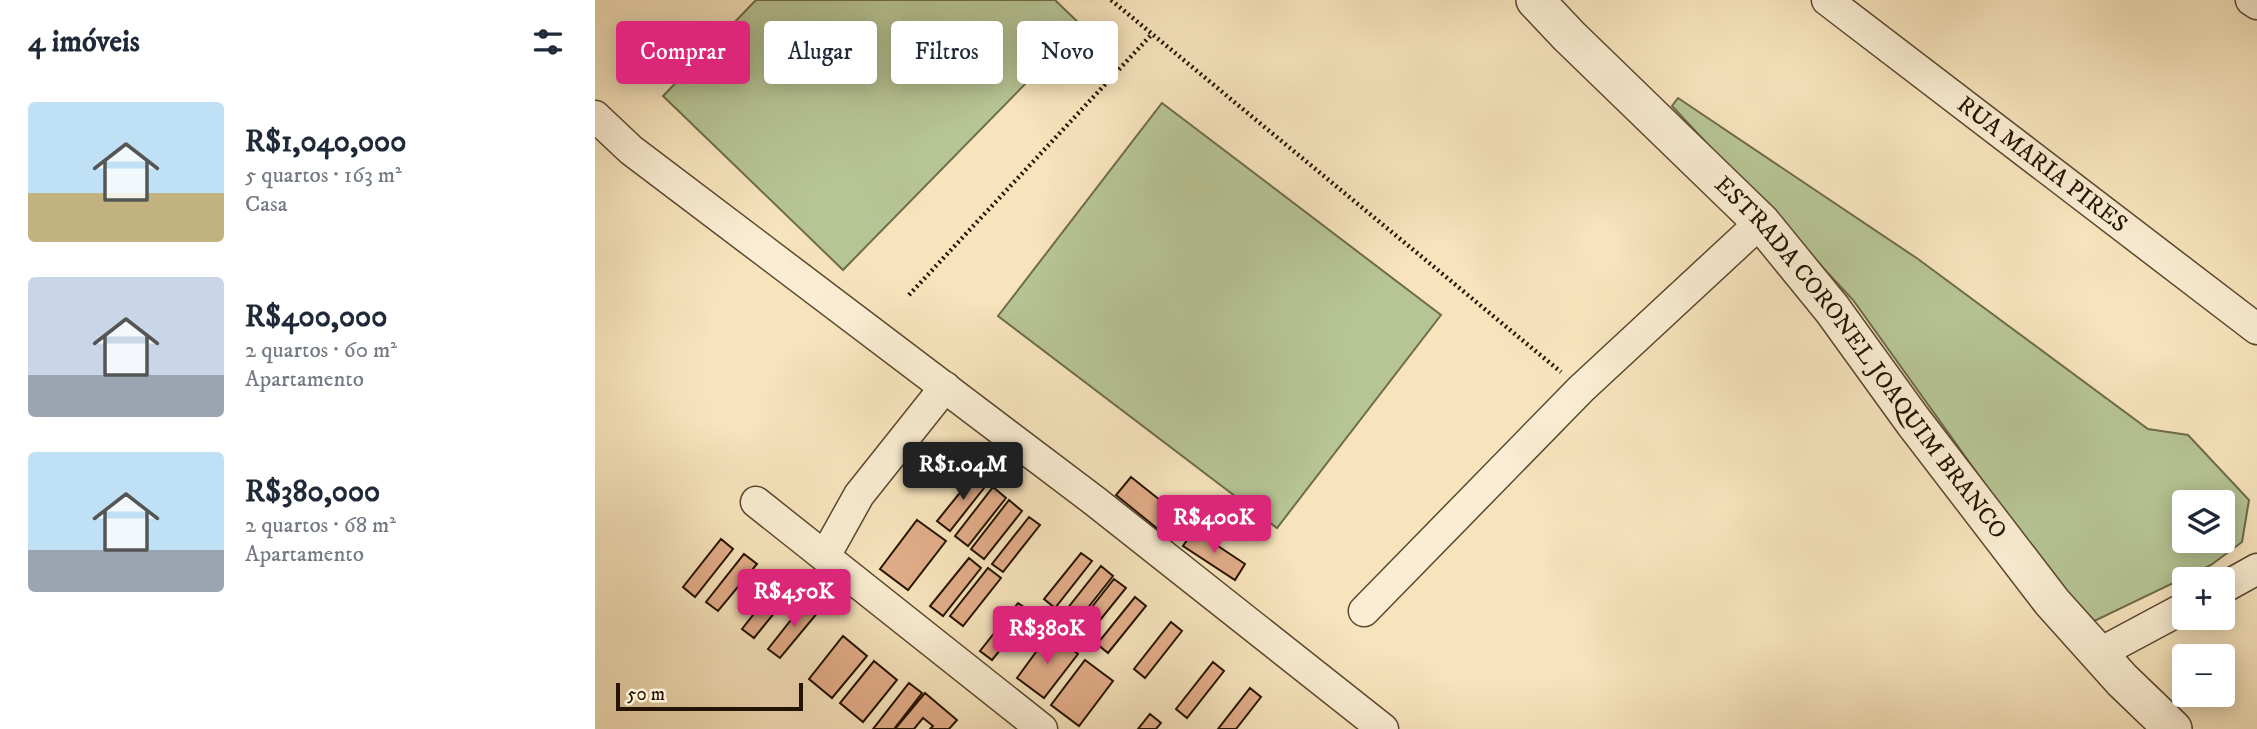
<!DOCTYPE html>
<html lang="pt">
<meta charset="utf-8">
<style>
:root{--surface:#fff;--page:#f6f6f7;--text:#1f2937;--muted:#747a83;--accent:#db2777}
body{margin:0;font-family:"IM FELL DW Pica",serif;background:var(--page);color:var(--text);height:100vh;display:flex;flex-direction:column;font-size:26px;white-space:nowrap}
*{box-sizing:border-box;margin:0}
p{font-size:23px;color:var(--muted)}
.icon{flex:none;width:38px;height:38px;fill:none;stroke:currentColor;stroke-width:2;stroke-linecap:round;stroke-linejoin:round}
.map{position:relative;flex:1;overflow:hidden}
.drawer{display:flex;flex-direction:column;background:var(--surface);width:595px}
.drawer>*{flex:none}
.guide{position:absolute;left:21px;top:21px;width:665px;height:63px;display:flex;gap:14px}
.buttons{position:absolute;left:1577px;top:490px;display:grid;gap:14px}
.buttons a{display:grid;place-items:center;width:63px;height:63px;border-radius:7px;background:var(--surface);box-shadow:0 4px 18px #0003;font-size:35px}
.scale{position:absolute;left:21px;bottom:18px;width:187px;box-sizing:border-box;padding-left:7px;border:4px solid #251300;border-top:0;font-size:19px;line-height:24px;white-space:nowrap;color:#251300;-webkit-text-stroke:5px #faedd3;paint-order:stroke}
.price{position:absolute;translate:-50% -60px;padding:0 16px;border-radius:7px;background:var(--accent);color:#fff;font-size:23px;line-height:46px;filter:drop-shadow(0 2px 4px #0008)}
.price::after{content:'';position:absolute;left:50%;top:42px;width:21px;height:16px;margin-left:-10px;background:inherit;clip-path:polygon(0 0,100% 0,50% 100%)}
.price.active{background:#222;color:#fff}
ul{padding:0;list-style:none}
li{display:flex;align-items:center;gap:21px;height:175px;padding:0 28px}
li span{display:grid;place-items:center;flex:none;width:196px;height:140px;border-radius:7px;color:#555}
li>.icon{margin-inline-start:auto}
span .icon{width:84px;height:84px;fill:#fffc;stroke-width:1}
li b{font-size:30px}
h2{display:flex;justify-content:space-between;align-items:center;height:84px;padding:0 28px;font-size:30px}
.pill{padding:0 24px;border-radius:7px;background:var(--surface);box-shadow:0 4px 18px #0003;font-size:24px;line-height:63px}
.pill.active{background:var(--accent);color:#fff}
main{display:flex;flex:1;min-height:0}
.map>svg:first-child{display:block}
.green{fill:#b7c595;stroke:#6e6c4a;stroke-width:2;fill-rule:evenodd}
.building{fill:#e3ae8a;stroke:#251300;stroke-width:2}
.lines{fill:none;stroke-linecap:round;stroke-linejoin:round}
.minor-casing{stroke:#5a472f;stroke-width:33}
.tertiary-casing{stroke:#5a472f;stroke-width:40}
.path{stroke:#251300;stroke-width:4.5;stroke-dasharray:2 3.5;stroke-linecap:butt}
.minor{stroke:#faedd3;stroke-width:30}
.tertiary{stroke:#faedd3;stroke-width:37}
.labels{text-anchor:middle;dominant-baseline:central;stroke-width:5;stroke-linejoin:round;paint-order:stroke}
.street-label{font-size:24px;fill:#251300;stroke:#faedd3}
</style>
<main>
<section class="drawer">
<h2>4 imóveis<svg class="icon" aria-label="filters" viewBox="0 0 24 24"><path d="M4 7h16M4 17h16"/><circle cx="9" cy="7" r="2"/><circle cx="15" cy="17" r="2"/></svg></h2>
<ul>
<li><span style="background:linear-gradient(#bfe0f5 65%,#c2b280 0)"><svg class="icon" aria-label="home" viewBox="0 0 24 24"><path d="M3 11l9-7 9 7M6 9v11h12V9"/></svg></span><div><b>R$1,040,000</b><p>5 quartos · 163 m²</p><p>Casa</p></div></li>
<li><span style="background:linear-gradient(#c9d6e8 70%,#9aa5b1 0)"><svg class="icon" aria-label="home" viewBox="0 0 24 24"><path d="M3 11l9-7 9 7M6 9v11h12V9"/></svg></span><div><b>R$400,000</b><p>2 quartos · 60 m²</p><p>Apartamento</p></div></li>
<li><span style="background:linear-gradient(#bfe0f5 70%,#9aa5b1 0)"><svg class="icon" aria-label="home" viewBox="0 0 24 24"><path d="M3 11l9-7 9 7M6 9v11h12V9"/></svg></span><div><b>R$380,000</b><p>2 quartos · 68 m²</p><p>Apartamento</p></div></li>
</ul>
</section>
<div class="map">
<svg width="1662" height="729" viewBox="0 0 1662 729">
<rect width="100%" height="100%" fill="#f7e4bc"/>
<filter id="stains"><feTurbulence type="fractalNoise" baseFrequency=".00286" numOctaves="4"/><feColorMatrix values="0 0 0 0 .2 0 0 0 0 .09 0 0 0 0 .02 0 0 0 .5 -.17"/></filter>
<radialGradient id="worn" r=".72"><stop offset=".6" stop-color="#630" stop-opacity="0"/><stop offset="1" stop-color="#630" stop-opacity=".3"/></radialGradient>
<path class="green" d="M161,0H460L487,26L248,270L68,96Z
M1083,98L1323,259L1553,429L1593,435L1654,500L1647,542L1616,565L1491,625L1258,300L1077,106ZM1589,502H1628V541H1589Z
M567,103L846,315L682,528L403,316Z"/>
<path class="building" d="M381,473L393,483L355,531L342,521Z
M536,477L585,516L569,534L521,495Z
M398,487L411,498L373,546L360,536Z
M414,500L427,511L389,559L376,549Z
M434,517L445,525L408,572L397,564Z
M322,520L351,541L313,590L285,569Z
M599,530L650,564L640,580L588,546Z
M126,539L138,549L100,597L88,587Z
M486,553L497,561L460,608L449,599Z
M149,554L162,564L123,611L111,602Z
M374,558L386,568L348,616L335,606Z
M506,566L518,576L480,624L468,614Z
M393,568L406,578L368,626L355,616Z
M519,579L531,588L493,635L482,626Z
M185,581L198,590L159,638L147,629Z
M540,597L551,606L513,653L502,644Z
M211,601L224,611L185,658L173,649Z
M423,603L436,612L397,660L385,651Z
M576,622L587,631L550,678L539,669Z
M455,633L483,654L449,698L422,678Z
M248,636L272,656L237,698L214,679Z
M490,660L518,681L484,726L456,705Z
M279,661L302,680L268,722L245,703Z
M618,662L629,671L592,718L581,709Z
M314,683L327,693L299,729H278Z
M655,688L666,697L641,729H623Z
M330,693L362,720L354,729H335L338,726L328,718L319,729H300Z
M555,714L566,723L561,729H543Z"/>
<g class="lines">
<g class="minor-casing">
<g id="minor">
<path id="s1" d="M1232,0L1662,329"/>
<path d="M1656,0L1662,4"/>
<path d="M0,116L36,150L501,502L788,729"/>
<path d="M161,502L447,729"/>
<path d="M230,556L264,495L350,387"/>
<path d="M1628,588L1662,569"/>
<path d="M769,611L986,389L1166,222"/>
<path d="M1503,654L1589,608"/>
</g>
</g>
<g class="tertiary-casing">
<g id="tertiary">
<path id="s2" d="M940,0L974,36L1166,222L1237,309L1318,421L1457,602L1527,680L1578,729"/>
</g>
</g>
<path class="path" d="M516,0L966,372
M314,295L557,34"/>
<use href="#minor" class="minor"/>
<use href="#tertiary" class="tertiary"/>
</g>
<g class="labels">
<g class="street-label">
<text stroke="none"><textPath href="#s1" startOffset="271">RUA MARIA PIRES</textPath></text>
<text stroke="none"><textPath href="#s2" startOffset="485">ESTRADA CORONEL JOAQUIM BRANCO</textPath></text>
</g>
</g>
<rect width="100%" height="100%" filter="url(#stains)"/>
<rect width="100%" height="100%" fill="url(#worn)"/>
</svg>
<div class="buttons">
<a><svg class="icon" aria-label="layers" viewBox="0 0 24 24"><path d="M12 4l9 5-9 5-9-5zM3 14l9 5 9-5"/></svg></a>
<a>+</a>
<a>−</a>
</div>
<div class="scale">50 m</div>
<b class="price active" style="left:368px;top:502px">R$1.04M</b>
<b class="price" style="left:619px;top:555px">R$400K</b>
<b class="price" style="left:199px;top:629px">R$450K</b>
<b class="price" style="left:452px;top:666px">R$380K</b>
<div class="guide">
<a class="pill active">Comprar</a>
<a class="pill">Alugar</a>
<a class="pill">Filtros</a>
<a class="pill">Novo</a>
</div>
</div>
</main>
